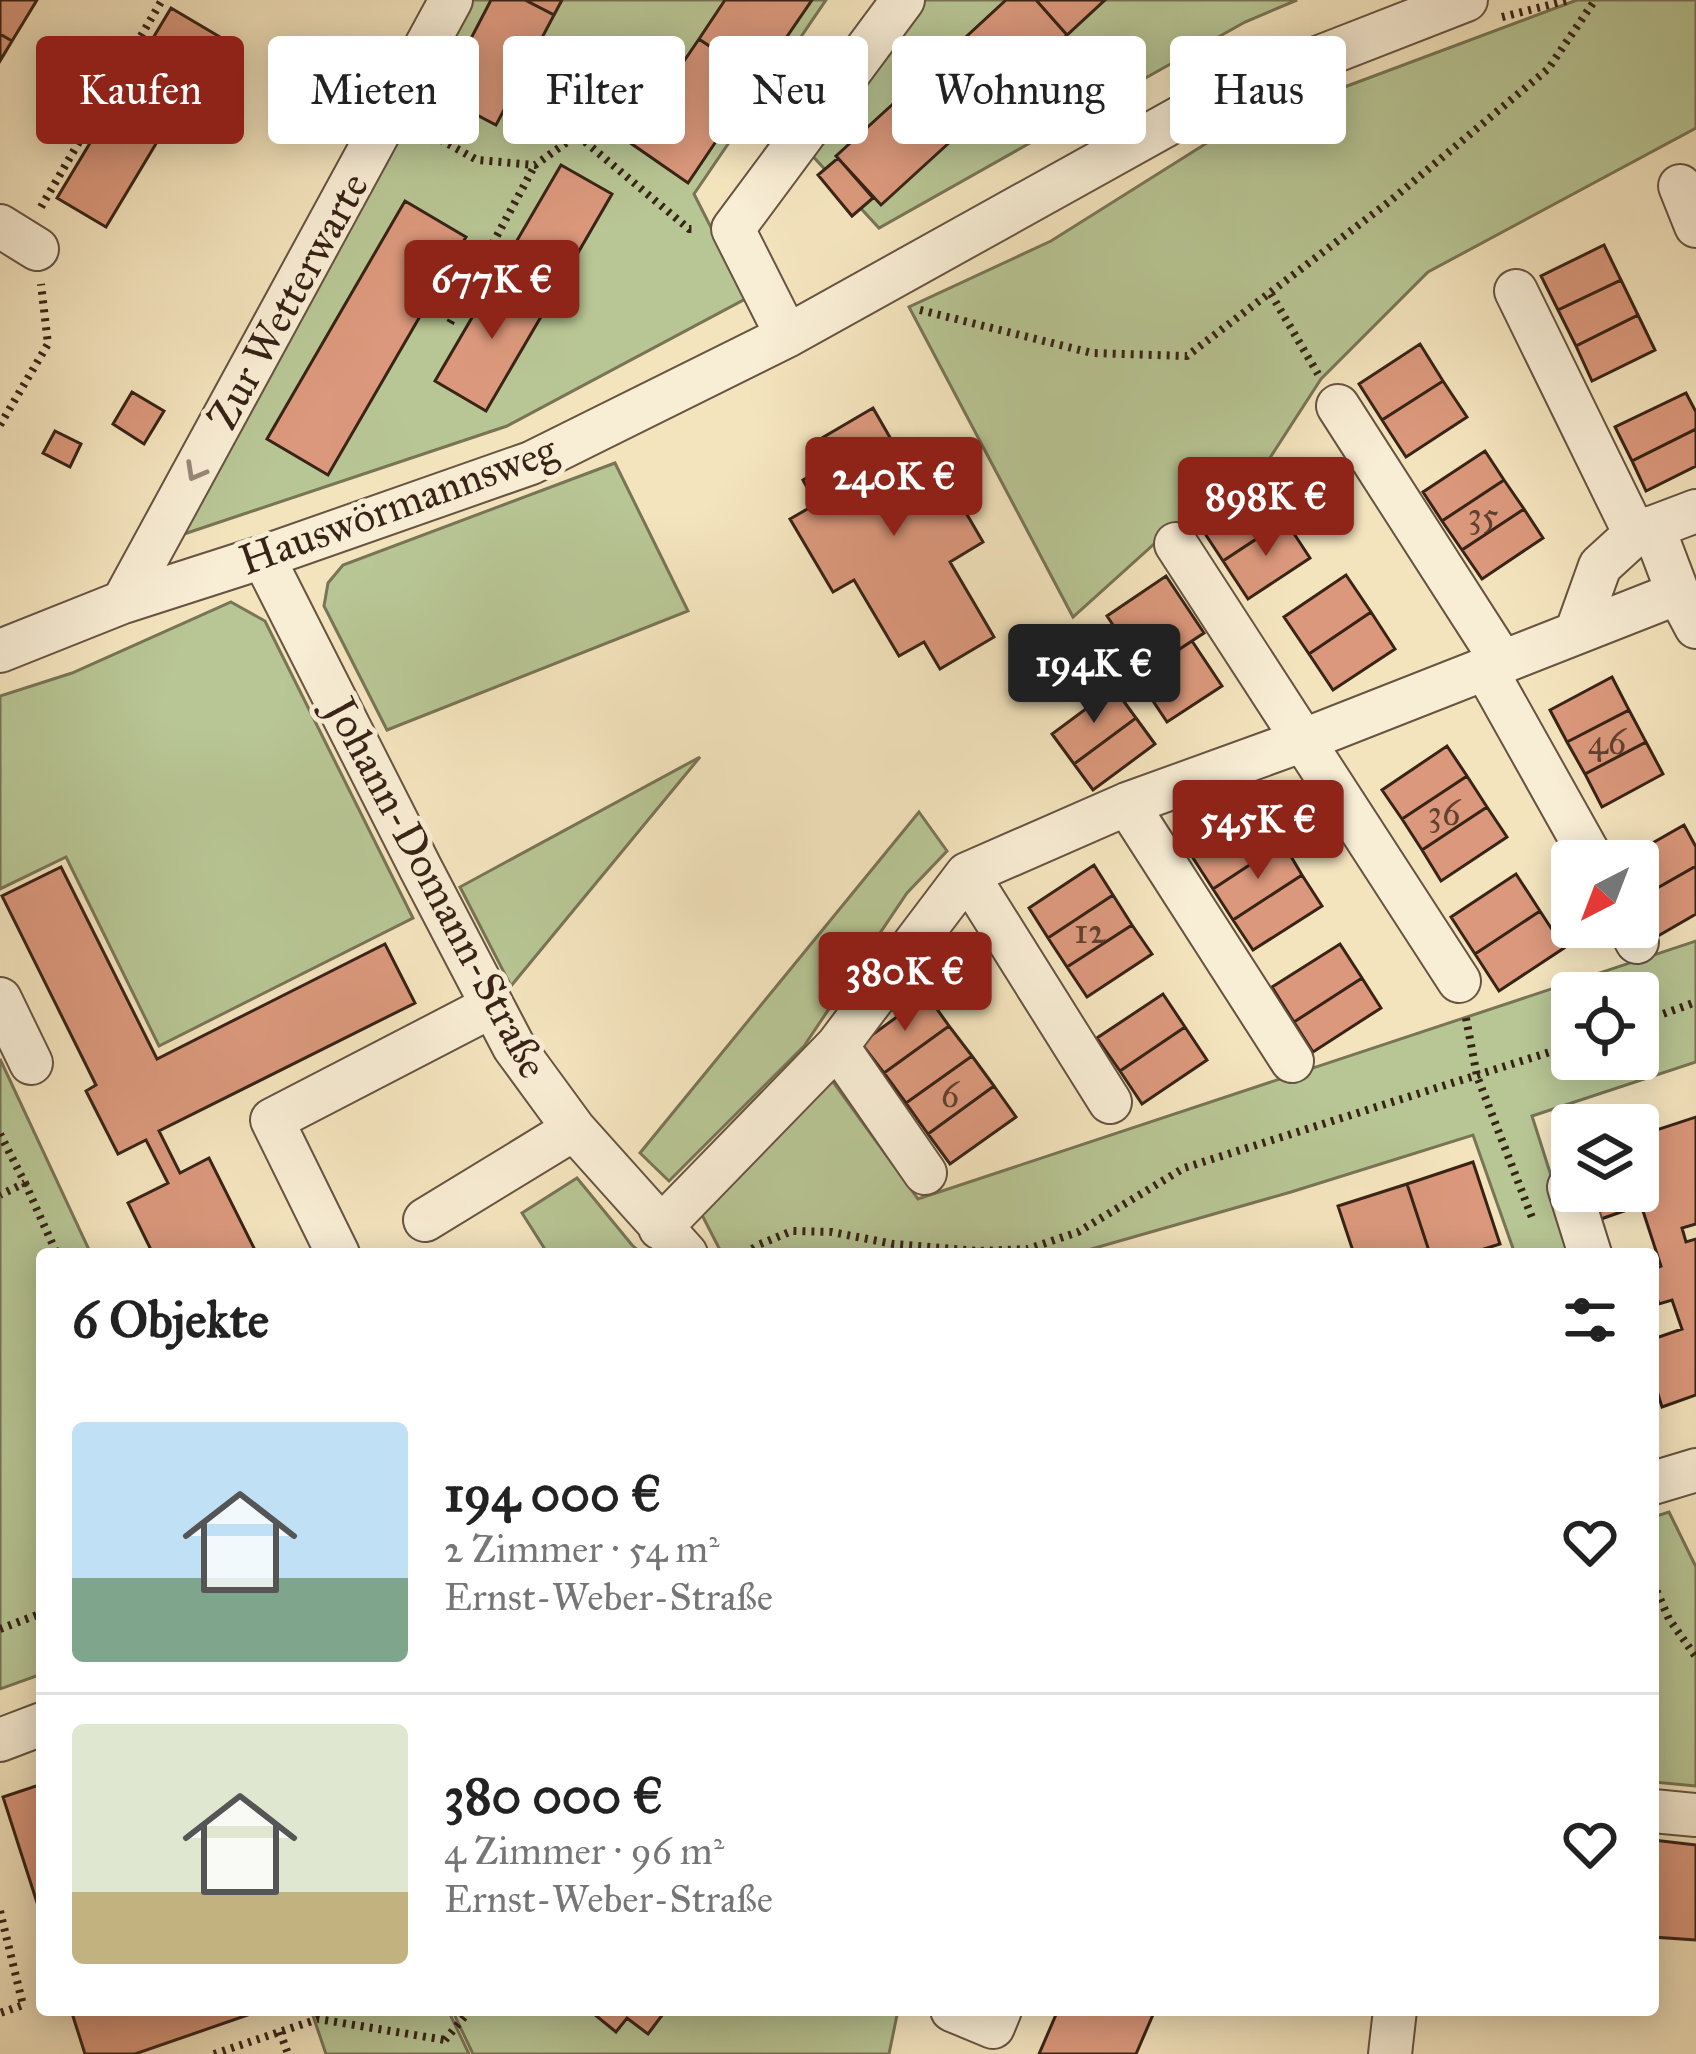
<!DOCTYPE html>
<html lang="de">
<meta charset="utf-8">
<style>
:root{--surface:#fff;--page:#f6f6f6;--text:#222;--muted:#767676;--line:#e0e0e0;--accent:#8f2418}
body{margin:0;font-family:"IM FELL Great Primer",serif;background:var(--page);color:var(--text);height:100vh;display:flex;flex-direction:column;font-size:45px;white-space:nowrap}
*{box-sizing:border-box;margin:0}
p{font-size:39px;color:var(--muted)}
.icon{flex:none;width:66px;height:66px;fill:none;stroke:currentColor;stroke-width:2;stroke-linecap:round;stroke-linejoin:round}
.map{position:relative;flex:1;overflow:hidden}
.panel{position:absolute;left:36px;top:1248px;width:1623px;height:768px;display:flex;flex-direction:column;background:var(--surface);border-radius:12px;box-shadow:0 6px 30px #0003}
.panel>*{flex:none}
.guide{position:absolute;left:36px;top:36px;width:1626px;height:108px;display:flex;gap:24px}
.needle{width:78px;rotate:222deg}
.fabs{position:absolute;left:1551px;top:840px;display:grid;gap:24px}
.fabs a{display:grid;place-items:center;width:108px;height:108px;border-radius:12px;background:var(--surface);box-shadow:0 6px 30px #0003;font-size:60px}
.price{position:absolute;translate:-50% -102px;padding:0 27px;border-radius:12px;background:var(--accent);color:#fff;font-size:39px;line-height:78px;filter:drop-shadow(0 3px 6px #0008)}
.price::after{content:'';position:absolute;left:50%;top:72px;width:36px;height:27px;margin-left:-18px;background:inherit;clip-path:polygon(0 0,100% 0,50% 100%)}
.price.selected{background:#222;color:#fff}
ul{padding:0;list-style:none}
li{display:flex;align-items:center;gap:36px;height:300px;padding:0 36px}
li+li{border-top:3px solid var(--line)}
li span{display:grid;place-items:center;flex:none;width:336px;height:240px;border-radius:12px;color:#555}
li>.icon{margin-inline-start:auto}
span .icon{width:144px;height:144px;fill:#fffc;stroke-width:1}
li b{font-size:51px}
h2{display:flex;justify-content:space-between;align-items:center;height:144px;padding:0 36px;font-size:51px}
.pill{padding:0 42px;border-radius:12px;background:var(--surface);box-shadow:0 6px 30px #0003;font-size:42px;line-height:108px}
.pill.selected{background:var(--accent);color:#fff}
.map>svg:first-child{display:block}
.green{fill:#b8c594;stroke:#787456;stroke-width:3;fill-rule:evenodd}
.building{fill:#db987c;stroke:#382317;stroke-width:3}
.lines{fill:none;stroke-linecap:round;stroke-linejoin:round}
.minor-casing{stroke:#675341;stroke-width:46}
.path{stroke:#382317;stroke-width:8;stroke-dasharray:3 6;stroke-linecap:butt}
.minor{stroke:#f8edd5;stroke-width:42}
.oneway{stroke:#988876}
.labels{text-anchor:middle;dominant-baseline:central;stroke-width:10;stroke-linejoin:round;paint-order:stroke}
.number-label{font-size:36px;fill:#614030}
.street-label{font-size:42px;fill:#382317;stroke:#f8edd5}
</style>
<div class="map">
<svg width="1696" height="2054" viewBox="0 0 1696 2054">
<rect width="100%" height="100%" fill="#f4e4be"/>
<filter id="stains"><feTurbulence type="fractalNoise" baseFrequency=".00167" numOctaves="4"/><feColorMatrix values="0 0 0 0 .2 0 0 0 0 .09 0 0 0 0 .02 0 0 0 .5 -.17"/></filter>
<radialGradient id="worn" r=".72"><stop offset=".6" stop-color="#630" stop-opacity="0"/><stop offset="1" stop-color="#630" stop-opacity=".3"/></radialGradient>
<path class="green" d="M472,0H826L694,194L747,298L507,426L181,535Z
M922,0H1297L1245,22L879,228L807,150Z
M1577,0H1696V128L1428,272L1321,379L1266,464L1173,527L1073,617L909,307L1051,241L1210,141L1283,110Z
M615,463L688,611L387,730L324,606L328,583L343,565Z
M231,602L265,621L413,918L159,1046L66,857L0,889V696L72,673Z
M700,757L511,986L460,887Z
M919,812L947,851L907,893L804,1046L669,1181L640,1153Z
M1696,941V1062L1532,1116L1576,1254H1515L1473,1135L1291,1192L1074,1254H722L701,1213L831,1079L918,1199ZM1572,993H1638V1059H1572Z
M0,1059L91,1254H42V1674L0,1689Z
M577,1178L632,1245L642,1254H548L522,1213Z
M1669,1512L1696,1567V1786L1653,1782V1517Z
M311,2010H448L469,2054H326Z
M452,2010H898L889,2054H473Z"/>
<path class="building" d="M0,0H37L12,41L0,34Z
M491,0H525L554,15L496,125L441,96Z
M525,0H562L554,15Z
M725,0H812L758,79L699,39Z
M1006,0H1036L1067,35L974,120L929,71Z
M1036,0H1105L1067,35Z
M171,8L220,37L163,132L114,103Z
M0,34L12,41L0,61Z
M699,39L758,79L688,183L629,142Z
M929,71L974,120L881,205L836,156Z
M114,103L163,132L106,227L57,198Z
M838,158L873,198L852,216L818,175Z
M561,165L612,194L549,303L498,273Z
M405,201L466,237L328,475L267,439Z
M1604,245L1621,280L1558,310L1541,276Z
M498,273L549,303L486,411L435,381Z
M1621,280L1638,315L1576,346L1558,310Z
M1638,315L1655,350L1592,381L1576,346Z
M1420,344L1443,381L1382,420L1359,384Z
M1443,381L1467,417L1406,457L1382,420Z
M132,392L164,411L144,444L113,424Z
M1686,393L1696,412V429L1632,461L1615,427Z
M873,408L903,460L927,446L983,542L950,562L994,637L940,669L924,642L899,656L854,580L833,592L790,519L816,504L803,480L828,465L815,442Z
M1696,429V466L1646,491L1632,461Z
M55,431L81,444L70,467L43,453Z
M1485,451L1504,480L1442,521L1423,492Z
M1504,480L1524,509L1462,550L1442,521Z
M1260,482L1285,520L1223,561L1198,523Z
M1524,509L1543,538L1482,579L1462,550Z
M1285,520L1310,558L1248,599L1223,561Z
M1346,575L1371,612L1309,654L1284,617Z
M1166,576L1204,633L1137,677L1118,648L1125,643L1107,616Z
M1371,612L1395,649L1333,690L1309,654Z
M1192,641L1222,686L1167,722L1137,677Z
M1612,677L1629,710L1567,742L1550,710Z
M1114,688L1136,718L1074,764L1052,734Z
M1629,710L1646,742L1585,774L1567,742Z
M1136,718L1155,744L1093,790L1074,764Z
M1646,742L1663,774L1602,807L1585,774Z
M1447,746L1467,776L1402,819L1382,790Z
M1467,776L1487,807L1422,850L1402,819Z
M1487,807L1507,837L1441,881L1422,850Z
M1262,812L1283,843L1213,889L1193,858Z
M1684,825L1696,847V866L1638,899V861H1621Z
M1283,843L1302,875L1233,920L1213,889Z
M1094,865L1113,895L1048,938L1029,908Z
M1696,866V914L1658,936L1638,899Z
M61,867L157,1059L385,944L415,1003L159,1131L180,1173L209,1158L257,1254H153L128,1203L168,1183L146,1140L118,1154L86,1091L96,1085L2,896Z
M1516,874L1540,911L1475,954L1451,917Z
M1302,875L1322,906L1253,950L1233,920Z
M1113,895L1132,925L1067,967L1048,938Z
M1540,911L1564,948L1499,991L1475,954Z
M1132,925L1152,954L1087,997L1067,967Z
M1340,944L1362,978L1294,1022L1272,987Z
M1362,978L1381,1008L1313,1052L1294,1022Z
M1163,994L1185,1027L1120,1071L1097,1038Z
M927,995L949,1026L884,1073L861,1043Z
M949,1026L972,1056L906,1103L884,1073Z
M1185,1027L1207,1060L1142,1104L1120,1071Z
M972,1056L994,1086L928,1134L906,1103Z
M994,1086L1016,1117L950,1164L928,1134Z
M1696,1117V1224L1682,1228L1686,1242L1696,1239V1395L1662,1407L1653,1378V1339L1682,1329L1672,1300L1659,1304L1653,1286V1269L1661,1266L1641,1205L1601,1219L1591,1191H1638V1136Z
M1473,1162L1500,1244L1468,1254H1430L1407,1184Z
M1407,1184L1430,1254H1354L1338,1206Z
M42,1784V1918L3,1797Z
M1653,1840L1696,1845V1940L1653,1937Z
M71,2010H262L135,2054H85Z
M589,2010H666L648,2034L627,2018L616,2032Z
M1058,2010H1155L1136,2054H1039Z"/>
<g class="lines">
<g class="minor-casing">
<path id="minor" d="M1680,186L1696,226
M0,226L37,249
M1516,291L1635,534
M787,336L733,229L903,0
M1338,406L1503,663
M1176,544L1459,981
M263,557L421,869L514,1047L574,1129L686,1254
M1678,593L1696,627
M123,602L451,0
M1576,633L1600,566L1635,534L1696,511
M0,651L123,602L263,557L531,463L787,336L1217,97L1466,0
M1486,670L1593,861
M1127,804L1292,1061
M967,874L1110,1102
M1629,927L1637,942
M0,999L31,1063
M837,1046L925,1173
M1569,1187L1590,1254
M425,1220L574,1129
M660,1228L837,1046L967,874L1127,804L1304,740L1678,593L1653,527
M338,1254L272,1120L492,1006
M1653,1483L1696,1470
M0,1740L42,1724
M1653,1811L1696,1815
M952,2010L993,2027L1000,2010
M1390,2054L1395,2010"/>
</g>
<path class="path" d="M1502,17L1569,0
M425,131L477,160L535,165L577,135L689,229H695
M41,207L162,0
M1271,294L1318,374
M920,310L1092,353L1187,356L1390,201L1548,69L1595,0
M450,323L535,165
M0,425L48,344L41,284
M1466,1018L1477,1076L1533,1220
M1638,1023L1696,1002
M0,1134L25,1183L0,1195
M25,1183L57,1254
M745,1254L758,1245L792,1231L832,1232L893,1244L977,1251L1028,1249L1078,1232L1184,1168L1572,1045
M1653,1583L1669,1619L1696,1657
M0,1629L42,1613
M0,1911L23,2005L0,2013
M280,2032L288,2054
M445,2040L470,2010
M214,2054L318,2019L445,2040"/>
<use href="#minor" class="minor"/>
</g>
<defs><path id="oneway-chevron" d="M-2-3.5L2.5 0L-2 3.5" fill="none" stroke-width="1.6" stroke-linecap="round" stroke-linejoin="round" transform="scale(3)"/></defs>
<use class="oneway" href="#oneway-chevron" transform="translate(195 472) rotate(119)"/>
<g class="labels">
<g class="number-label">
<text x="1483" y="515">35</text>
<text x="1607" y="742">46</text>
<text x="1444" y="813">36</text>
<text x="1090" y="931">12</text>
<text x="950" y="1095">6</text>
</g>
<g class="street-label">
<text transform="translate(288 301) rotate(-61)">Zur Wetterwarte</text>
<text transform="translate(398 505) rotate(-20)">Hauswörmannsweg</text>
<text transform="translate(437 888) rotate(62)">Johann-Domann-Straße</text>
</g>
</g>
<rect width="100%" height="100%" filter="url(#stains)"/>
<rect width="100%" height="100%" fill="url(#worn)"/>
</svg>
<div class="fabs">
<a><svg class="needle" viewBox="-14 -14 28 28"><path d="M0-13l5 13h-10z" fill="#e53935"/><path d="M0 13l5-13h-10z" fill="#767676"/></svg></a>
<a><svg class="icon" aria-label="locate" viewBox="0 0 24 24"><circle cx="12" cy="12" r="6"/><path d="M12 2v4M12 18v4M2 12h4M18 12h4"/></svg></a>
<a><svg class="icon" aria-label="layers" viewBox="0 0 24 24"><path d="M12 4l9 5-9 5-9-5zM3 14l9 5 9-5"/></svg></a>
</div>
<b class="price" style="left:492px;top:342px">677K €</b>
<b class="price" style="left:894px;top:539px">240K €</b>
<b class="price" style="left:1266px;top:559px">898K €</b>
<b class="price selected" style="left:1094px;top:726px">194K €</b>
<b class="price" style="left:1258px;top:882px">545K €</b>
<b class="price" style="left:905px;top:1034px">380K €</b>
<div class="guide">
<a class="pill selected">Kaufen</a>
<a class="pill">Mieten</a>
<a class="pill">Filter</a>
<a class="pill">Neu</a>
<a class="pill">Wohnung</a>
<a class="pill">Haus</a>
</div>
<section class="panel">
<h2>6 Objekte<svg class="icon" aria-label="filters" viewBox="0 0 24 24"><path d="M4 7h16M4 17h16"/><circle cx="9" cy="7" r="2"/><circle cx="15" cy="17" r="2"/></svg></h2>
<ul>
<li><span style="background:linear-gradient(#bfe0f5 65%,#7fa58c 0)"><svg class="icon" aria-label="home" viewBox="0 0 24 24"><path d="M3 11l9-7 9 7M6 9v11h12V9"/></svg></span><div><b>194 000 €</b><p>2 Zimmer · 54 m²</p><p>Ernst-Weber-Straße</p></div><svg class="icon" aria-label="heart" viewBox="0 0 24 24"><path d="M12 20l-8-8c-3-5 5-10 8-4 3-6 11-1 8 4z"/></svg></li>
<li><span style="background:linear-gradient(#dfe7d0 70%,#c2b280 0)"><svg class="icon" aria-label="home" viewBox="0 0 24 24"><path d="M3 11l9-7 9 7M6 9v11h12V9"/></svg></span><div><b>380 000 €</b><p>4 Zimmer · 96 m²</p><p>Ernst-Weber-Straße</p></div><svg class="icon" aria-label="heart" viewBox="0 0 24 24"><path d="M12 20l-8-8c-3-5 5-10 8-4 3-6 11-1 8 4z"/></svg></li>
</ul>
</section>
</div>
